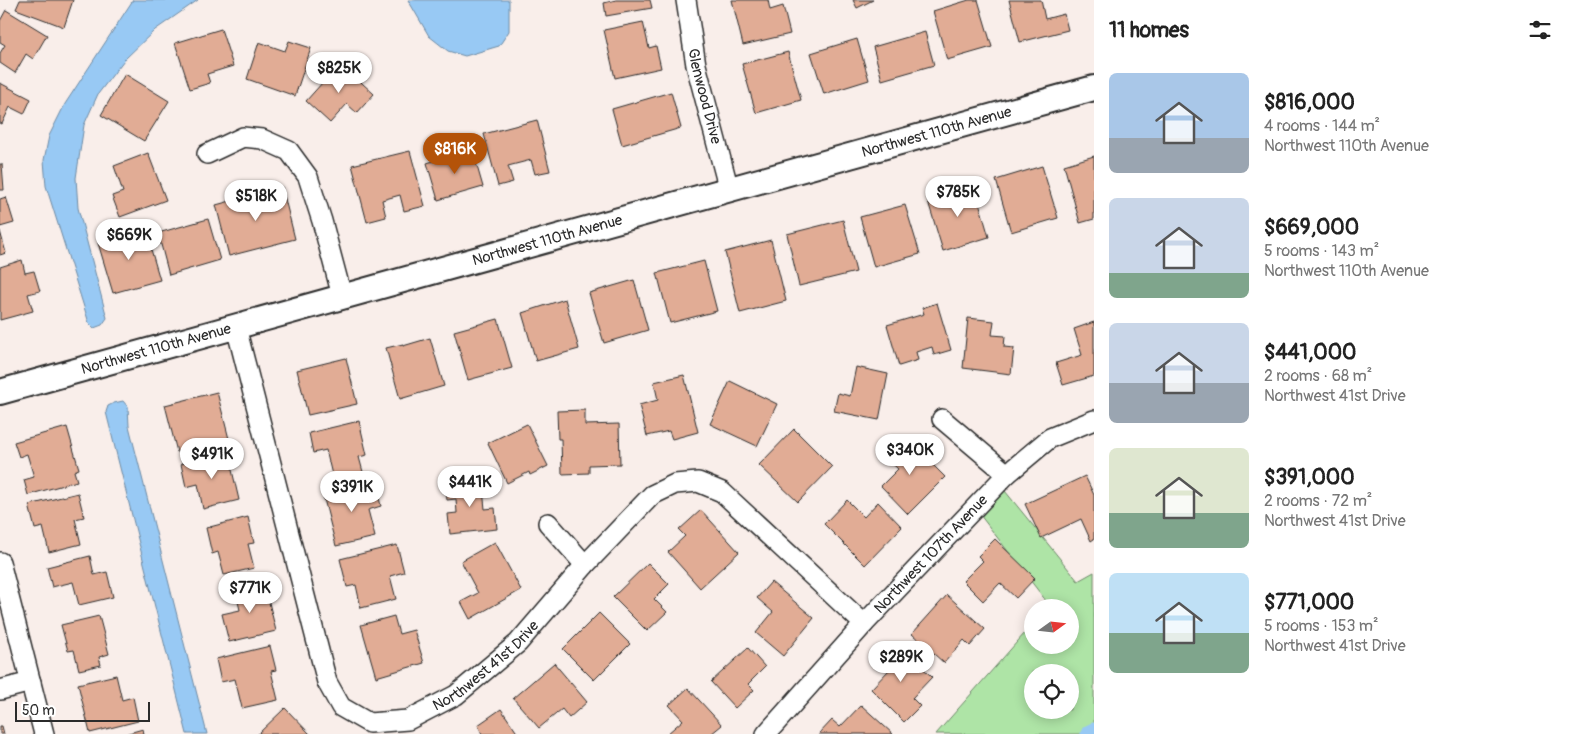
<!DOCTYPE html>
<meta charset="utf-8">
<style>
:root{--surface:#fff;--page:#f6f6f6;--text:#222;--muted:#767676;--accent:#b45309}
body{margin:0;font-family:Pangolin,sans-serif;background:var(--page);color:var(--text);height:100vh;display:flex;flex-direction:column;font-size:19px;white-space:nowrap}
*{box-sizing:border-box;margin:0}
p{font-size:16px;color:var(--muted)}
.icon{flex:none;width:28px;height:28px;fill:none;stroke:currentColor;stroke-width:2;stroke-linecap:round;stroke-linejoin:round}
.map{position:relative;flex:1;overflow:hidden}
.drawer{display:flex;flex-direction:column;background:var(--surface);width:475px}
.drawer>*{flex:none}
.needle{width:32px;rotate:75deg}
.controls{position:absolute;left:1024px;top:599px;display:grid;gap:10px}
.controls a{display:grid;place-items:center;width:55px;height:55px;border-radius:50%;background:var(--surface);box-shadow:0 2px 12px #0003;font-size:25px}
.scale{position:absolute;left:15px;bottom:12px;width:135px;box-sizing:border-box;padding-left:5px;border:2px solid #2b2b2b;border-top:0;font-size:14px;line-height:18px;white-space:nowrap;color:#2b2b2b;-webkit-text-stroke:4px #fff;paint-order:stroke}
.price{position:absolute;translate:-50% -42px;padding:0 11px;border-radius:18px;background:#fff;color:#222;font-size:16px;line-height:32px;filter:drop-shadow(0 1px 2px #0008)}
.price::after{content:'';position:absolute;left:50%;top:30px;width:15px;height:11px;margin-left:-8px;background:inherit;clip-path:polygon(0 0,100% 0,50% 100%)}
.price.current{background:var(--accent);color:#fff}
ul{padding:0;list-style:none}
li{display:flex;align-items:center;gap:15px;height:125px;padding:0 15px}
li span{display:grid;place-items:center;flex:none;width:140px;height:100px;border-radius:8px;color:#555}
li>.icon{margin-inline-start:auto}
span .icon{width:60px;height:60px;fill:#fffc;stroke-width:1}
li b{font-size:21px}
h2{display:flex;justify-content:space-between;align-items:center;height:60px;padding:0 15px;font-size:21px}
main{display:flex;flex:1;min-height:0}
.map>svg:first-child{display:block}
.green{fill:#aee4a6;stroke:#6c8868;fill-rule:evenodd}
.water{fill:#98c9f4;stroke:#6c8aa4}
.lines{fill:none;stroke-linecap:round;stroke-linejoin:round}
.canal{stroke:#98c9f4;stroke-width:19}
.building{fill:#e1ac95;stroke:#2b2b2b}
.minor-casing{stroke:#2b2b2b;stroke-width:22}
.tertiary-casing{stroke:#2b2b2b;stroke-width:28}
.minor{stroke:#fff;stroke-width:19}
.tertiary{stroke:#fff;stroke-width:24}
.labels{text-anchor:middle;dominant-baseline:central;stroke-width:5;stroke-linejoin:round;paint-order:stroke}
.street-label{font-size:15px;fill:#2b2b2b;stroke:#fff}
</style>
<main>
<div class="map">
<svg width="1094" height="734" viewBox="0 0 1094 734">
<rect width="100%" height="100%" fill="#f9eeea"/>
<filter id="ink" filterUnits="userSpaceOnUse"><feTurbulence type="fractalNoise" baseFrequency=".02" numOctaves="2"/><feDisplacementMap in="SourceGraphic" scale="10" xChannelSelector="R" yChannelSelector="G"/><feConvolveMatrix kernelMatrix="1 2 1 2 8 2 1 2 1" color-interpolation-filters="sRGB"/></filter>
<g filter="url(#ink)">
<path class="green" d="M1005,491L1078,581L1094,572V732L1090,734H936L1032,625V645H1070V608L1048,607L1050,606L980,515ZM1032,672H1070V710H1032Z"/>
<path class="water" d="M133,0H198L155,30L124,60L98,94L84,125L76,178L78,208L107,318L102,325L94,328L89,323L46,186L44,160L49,136L65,104Z
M408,0H509V31L499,46L465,56L448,51L429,36Z
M123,401L128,407L129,426L207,734H187L106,412L108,406L114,403Z"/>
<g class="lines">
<path class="canal" d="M1090,734L1094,732"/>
</g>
<path class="building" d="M20,0H73L64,27L16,9Z
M616,0H650L652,8L606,16L604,3Z
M732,0H768L770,10L783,6L790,34L743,45Z
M853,0H873L857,8Z
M969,0H978L992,47L947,60L933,11Z
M1009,0H1041L1045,19L1064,14L1068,30L1020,42Z
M6,10L47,35L33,59L26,54L15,73L0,63V53L5,45L0,42V21Z
M643,22L649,48L656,46L661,68L615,78L604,30Z
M221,29L233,66L207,74L210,83L190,89L175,43Z
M925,32L934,65L882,80L873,47Z
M857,39L869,80L824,94L811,53Z
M289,41L311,48L295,96L247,79L259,42L285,51Z
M788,52L801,100L756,113L742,64Z
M340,63L374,94L357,113L347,104L330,123L306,101Z
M125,74L169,101L144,141L101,115Z
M0,83L31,99L24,114L10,107L2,124L0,123Z
M671,92L681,128L622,145L612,109Z
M537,120L550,171L535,174L531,160L508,166L513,182L498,186L484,134Z
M472,149L483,187L438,200L427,163Z
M410,151L425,206L404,211L400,195L382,200L386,217L367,222L352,165Z
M148,153L166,200L120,217L112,196L123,192L114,166Z
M1094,156V219L1080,223L1064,165Z
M0,164H2L4,190H0Z
M1042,166L1058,218L1011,232L996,180Z
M974,185L989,237L943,251L927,198Z
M282,187L295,239L229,256L216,205Z
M6,197L14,223L0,227V199Z
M905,205L920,254L874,267L860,217Z
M208,219L220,260L169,275L158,233Z
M843,220L856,272L799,286L787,234Z
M145,229L160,280L113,293L98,243Z
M0,231L6,253L0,255Z
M771,240L786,301L740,313L725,252Z
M22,260L25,273L34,271L40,291L28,294L33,311L0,320V267Z
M704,261L717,311L670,323L657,273Z
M634,280L648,330L604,343L589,293Z
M565,299L579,349L536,361L522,313Z
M937,303L951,350L934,355L932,347L916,352L918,360L899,366L887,325L924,314L922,308Z
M968,318L994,321L992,335L1005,336L1004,347L1014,348L1011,374L963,368Z
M498,319L512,368L468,380L454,331Z
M1094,322V376L1063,385L1056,363L1082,355L1074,329Z
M430,338L444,386L400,399L386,348L403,344V346Z
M346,358L357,404L308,415L297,370Z
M856,367L888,374L879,420L834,411L838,393L850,396Z
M684,375L698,432L672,439L669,431L647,436L639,405L658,400L654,382Z
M730,381L777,404L757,446L710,424Z
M217,392L229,439L177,452L165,405Z
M585,410V425L619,424L620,464L589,465V473L562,474L561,439H558L557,411Z
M359,421L367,455L359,457L363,472L333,479L326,450L313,453L309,433Z
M527,424L548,466L530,475L529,472L507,483L488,443Z
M67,427L79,469L74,471L77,481L28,495L24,480L34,477L27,454L19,457L14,442Z
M794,429L832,467L798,502L759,465Z
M904,436L945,477L908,514L881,486L898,469L884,456Z
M228,453L239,500L203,509L198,484L186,487L181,464Z
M1085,476L1094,495V539L1091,541L1081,519L1041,538L1025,504Z
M482,480L485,509L495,508L497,529L450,534L448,514L457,513L456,499L447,500L445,484Z
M375,482L381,506L368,510L375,537L336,546L323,495Z
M78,493L84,517L75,519L81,544L49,552L43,527L35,529L29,505Z
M847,500L864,517L878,502L902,527L865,565L824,524Z
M701,510L739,552L700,588L668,552L685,536L679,530Z
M248,517L254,543L248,544L254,568L224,575L218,552L212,554L206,528Z
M995,539L1035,578L1016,598L1000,583L983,601L963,581L983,561L978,556Z
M495,542L521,590L470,619L461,602L478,593L461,561Z
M397,545L404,572L390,576L396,599L361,608L356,585L347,587L340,559Z
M90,556L94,575L107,572L113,597L79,605L73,582L52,587L47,567Z
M648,563L669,584L654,599L667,612L647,631L613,597Z
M264,582L276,631L229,642L222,614L240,610L235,589Z
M771,582L814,618L783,656L756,633L773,612L757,598Z
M947,595L985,629L970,646L964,640L944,663L912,634Z
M599,613L630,644L594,680L563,649Z
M99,616L109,654L99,657L101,665L79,670L74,650L68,651L61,625Z
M394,616L399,634L414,630L424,663L376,677L361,625Z
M899,645L932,677L912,698L920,706L904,722L871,689L889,670L882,663Z
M270,646L276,670L271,671L278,700L242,708L235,679L221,682L216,659Z
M748,648L765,667L748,684L754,690L735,708L711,682Z
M554,663L587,702L569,718L562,709L539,728L513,698Z
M116,675L122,700L133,697L138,721L90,733L78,684Z
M688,688L722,725L711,734H667L683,720L669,705Z
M861,705L893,734H819L832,720L840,727Z
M285,708L310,734H258Z
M501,709L518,734H482L478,725Z
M0,726H2L4,734H0Z
M143,729L144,734H125Z"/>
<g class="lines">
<g class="minor-casing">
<g id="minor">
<path id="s1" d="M686,0L696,65L729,190"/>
<path d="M207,154L243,137L262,139L289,151L308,177L322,221L342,296"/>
<path id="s2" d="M236,327L327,682L341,707L369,723L408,720L456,695L518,643L585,565L652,495L675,484L698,482L722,492L864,624"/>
<path d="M942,419L1007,474"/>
<path d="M548,523L585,565"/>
<path d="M0,562L44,734"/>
<path d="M0,690L31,682"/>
<path id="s3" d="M766,734L864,624L1007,474L1050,438L1094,420"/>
</g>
</g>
<g class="tertiary-casing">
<g id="tertiary">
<path id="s4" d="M0,392L1094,88"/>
</g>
</g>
<use href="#minor" class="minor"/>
<use href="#tertiary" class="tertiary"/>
</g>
</g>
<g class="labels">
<g class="street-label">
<text stroke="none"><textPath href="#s1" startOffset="98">Glenwood Drive</textPath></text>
<text stroke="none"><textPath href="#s4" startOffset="972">Northwest 110th Avenue</textPath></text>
<text stroke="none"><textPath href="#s4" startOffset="568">Northwest 110th Avenue</textPath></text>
<text stroke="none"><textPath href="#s4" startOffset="162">Northwest 110th Avenue</textPath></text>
<text stroke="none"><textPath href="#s3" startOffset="244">Northwest 107th Avenue</textPath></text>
<text stroke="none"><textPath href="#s2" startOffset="562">Northwest 41st Drive</textPath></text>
</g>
</g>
</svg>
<div class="controls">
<a><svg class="needle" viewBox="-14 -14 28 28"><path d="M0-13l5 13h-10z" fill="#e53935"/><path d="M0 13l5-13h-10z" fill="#767676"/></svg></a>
<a><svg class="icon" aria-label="locate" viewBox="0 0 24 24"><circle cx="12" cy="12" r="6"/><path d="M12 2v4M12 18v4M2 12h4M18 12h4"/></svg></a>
</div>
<div class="scale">50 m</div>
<b class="price" style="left:339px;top:94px">$825K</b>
<b class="price current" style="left:455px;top:175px">$816K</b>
<b class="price" style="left:958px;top:218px">$785K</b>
<b class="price" style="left:256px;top:222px">$518K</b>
<b class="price" style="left:129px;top:261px">$669K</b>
<b class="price" style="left:910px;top:476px">$340K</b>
<b class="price" style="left:212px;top:480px">$491K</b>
<b class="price" style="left:470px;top:508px">$441K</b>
<b class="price" style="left:352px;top:513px">$391K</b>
<b class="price" style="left:250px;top:614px">$771K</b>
<b class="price" style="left:901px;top:683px">$289K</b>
</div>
<section class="drawer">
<h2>11 homes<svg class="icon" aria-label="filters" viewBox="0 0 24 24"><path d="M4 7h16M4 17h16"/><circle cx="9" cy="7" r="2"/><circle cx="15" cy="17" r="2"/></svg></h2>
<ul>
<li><span style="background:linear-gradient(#a9c7e8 65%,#9aa5b1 0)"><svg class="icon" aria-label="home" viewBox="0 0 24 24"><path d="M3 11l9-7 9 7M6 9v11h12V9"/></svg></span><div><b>$816,000</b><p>4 rooms · 144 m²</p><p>Northwest 110th Avenue</p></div></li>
<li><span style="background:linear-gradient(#c9d6e8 75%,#7fa58c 0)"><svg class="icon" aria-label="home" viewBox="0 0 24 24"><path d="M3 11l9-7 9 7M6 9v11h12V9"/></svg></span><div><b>$669,000</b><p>5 rooms · 143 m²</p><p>Northwest 110th Avenue</p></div></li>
<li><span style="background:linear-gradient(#c9d6e8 60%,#9aa5b1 0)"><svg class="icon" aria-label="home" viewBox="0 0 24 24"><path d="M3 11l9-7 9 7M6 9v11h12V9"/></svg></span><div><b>$441,000</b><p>2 rooms · 68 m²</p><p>Northwest 41st Drive</p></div></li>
<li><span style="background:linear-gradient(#dfe7d0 65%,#7fa58c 0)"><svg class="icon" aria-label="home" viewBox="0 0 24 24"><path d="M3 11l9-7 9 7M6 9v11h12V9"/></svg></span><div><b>$391,000</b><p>2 rooms · 72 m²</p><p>Northwest 41st Drive</p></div></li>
<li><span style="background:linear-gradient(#bfe0f5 60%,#7fa58c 0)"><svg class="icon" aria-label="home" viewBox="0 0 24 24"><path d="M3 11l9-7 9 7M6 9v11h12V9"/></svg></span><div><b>$771,000</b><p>5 rooms · 153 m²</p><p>Northwest 41st Drive</p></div></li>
</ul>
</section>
</main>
